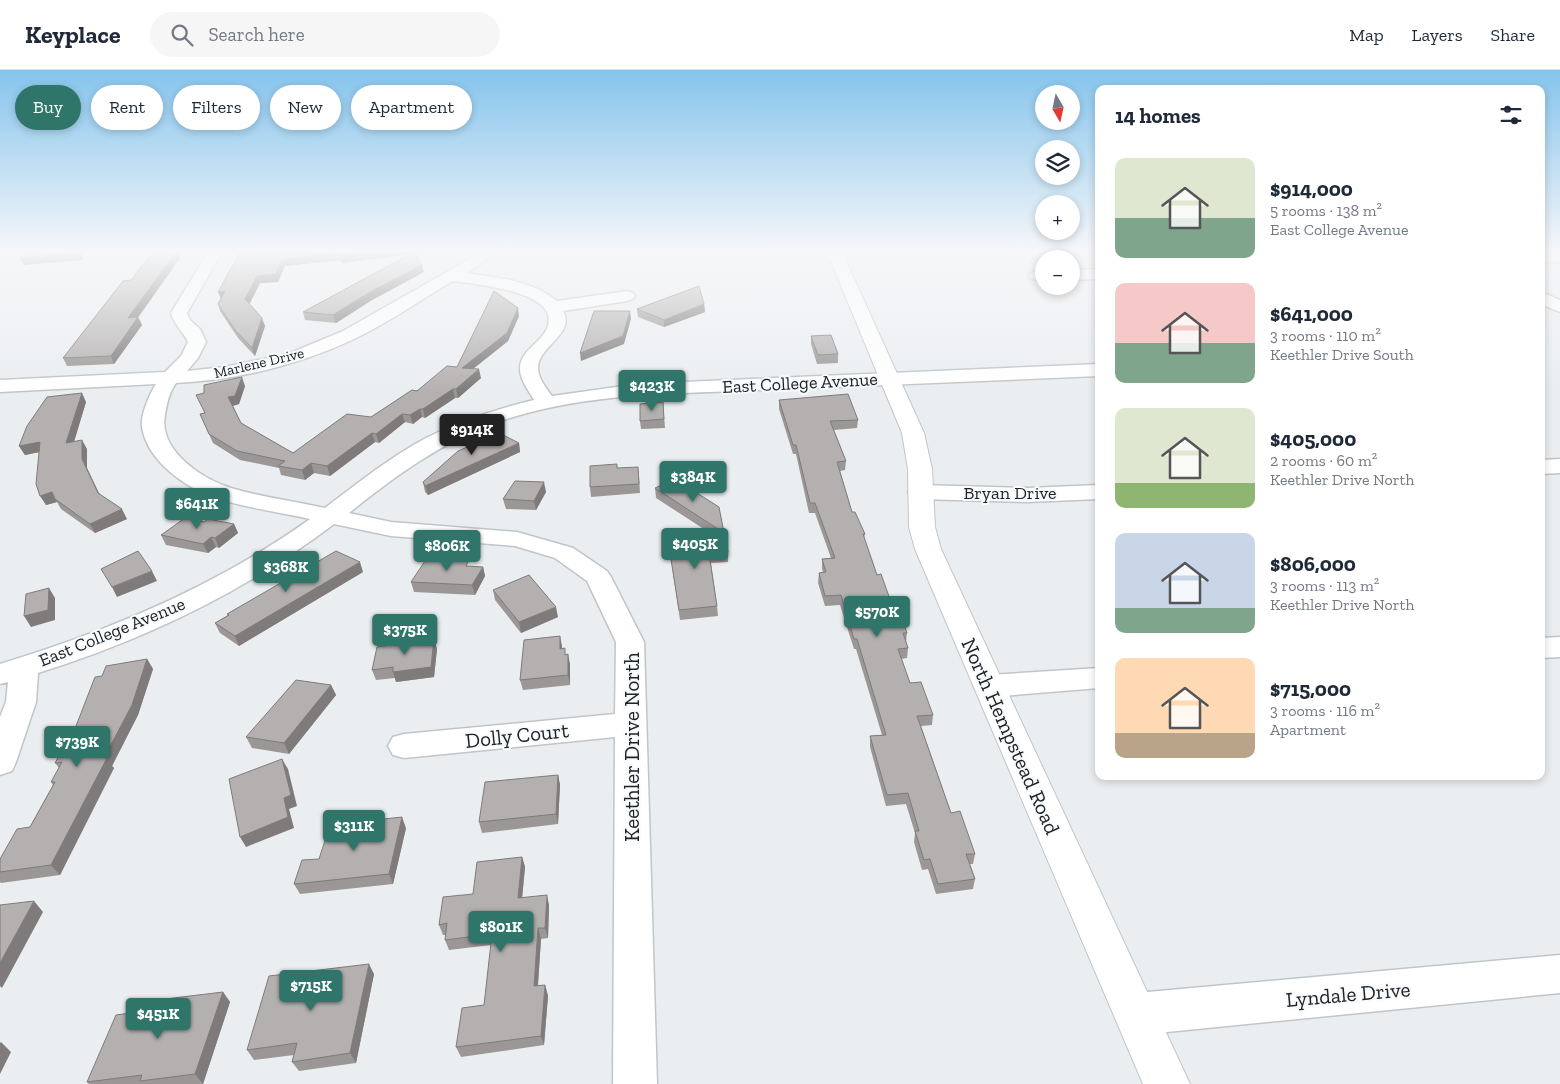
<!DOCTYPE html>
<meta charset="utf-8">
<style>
:root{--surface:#fff;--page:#f6f6f7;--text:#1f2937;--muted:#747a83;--line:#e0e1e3;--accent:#2f756a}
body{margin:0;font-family:"Zilla Slab",serif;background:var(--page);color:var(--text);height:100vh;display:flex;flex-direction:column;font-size:19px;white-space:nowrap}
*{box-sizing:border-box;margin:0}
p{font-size:16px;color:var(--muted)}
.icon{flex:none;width:28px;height:28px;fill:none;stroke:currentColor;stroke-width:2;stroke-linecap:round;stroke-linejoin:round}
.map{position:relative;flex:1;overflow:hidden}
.sheet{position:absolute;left:1095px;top:15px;width:450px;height:695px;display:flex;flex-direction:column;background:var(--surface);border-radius:10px;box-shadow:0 2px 8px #0003}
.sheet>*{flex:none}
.top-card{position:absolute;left:15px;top:15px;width:475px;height:45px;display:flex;gap:10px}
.needle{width:32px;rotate:171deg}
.buttons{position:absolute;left:1035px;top:15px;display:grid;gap:10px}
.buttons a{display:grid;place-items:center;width:45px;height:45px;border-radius:50%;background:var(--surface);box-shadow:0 2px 8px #0003;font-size:25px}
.price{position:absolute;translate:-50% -42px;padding:0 11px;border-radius:5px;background:var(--accent);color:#fff;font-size:16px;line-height:32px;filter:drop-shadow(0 1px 2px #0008)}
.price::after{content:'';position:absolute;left:50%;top:30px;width:15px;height:11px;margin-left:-8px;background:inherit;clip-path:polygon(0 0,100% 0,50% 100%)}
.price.on{background:#222;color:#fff}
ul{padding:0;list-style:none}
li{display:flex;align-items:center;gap:15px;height:125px;padding:0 20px}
li span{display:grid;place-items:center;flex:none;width:140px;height:100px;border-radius:10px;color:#555}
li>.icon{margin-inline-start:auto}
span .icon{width:60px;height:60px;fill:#fffc;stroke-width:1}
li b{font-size:21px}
h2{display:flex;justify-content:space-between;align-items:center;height:60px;padding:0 20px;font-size:21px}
.tag{padding:0 18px;border-radius:22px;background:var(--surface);box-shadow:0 2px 8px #0003;font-size:18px;line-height:45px}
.tag.on{background:var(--accent);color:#fff}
header{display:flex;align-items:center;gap:30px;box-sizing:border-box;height:70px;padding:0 25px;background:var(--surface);border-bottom:1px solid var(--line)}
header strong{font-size:24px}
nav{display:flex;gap:28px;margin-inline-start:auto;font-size:18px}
.search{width:350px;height:45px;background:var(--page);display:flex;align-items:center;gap:12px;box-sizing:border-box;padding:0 18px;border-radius:28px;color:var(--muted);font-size:19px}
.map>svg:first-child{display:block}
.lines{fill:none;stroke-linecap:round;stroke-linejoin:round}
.stream{stroke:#92ddf5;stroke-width:4.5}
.street-casing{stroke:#c2c5c7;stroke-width:3}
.secondary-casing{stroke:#c2c5c7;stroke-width:2}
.street{fill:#fff;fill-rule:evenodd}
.secondary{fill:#fff;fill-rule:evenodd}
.wall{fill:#9b9796}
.shaded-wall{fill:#7e7b7a}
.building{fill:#b4b0af;stroke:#7e7b7a}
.labels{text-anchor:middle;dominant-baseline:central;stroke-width:4;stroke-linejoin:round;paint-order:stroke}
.far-street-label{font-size:15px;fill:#212223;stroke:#f8fbfe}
.street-label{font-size:18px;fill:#212223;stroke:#f8fbfe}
.near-street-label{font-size:21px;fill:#212223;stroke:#f8fbfe}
</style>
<header>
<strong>Keyplace</strong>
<div class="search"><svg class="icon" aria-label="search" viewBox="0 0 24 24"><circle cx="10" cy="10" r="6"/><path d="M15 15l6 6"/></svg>Search here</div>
<nav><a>Map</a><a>Layers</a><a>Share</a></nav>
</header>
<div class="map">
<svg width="1560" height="1014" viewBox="0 0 1560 1014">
<rect width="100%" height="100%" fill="#ebeef1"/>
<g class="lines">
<path class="stream" d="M1547,182L1551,183"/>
<g class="street-casing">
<path id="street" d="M208,182H222L187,243L190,250L200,259L206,272L198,288L187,301L224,297L288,284L343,261L482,182H499L466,203C497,207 533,211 557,231L627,221L633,223L635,226L633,229L627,231L563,241C576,264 538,276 538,298C538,308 546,318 552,326L638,314L1099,294V306C988,311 877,315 766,320C676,324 581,322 495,353C440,373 394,407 349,443L391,452L517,462L573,478L607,501L611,507L644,572L657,1014H613L615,667L404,688L393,685L388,676L393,667L404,664L615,644L616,572L587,511L555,488L515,476L391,466L334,454C246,521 144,570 38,603L36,632L16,692L12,701L0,705V647L6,632L8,612L0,614V594C109,561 217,516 310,449C279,442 246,438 216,428C186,418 147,391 142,357C140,346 150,323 156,314L0,322V310L165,302L181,286L188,272C183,261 174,255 171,243ZM453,211C475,214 569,222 545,262C537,275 520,282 520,299C520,310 529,321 534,330C496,339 460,351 426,368C390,387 358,413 325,438C294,431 261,427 231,418C202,409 158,380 165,345C167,333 169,323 176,313C237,310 299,295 354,269C388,253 420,230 453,211Z
M1541,184H1560V192H1541Z
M1099,199V209L1071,210V200Z
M1036,201H1044V211L1031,209L1028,206L1031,203Z
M1541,222L1560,230V242L1541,234Z
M1560,389V403L1541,404V390Z
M920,415L1028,418L1099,415V429L1028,432L920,429L912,427L908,422L912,417Z
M1560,567V587L1541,588V568Z
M1099,598V618L989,627L978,624L974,616L978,608L989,605Z
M1560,885V923L1137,965L1122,959L1116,944L1122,929L1137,923Z"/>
</g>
<g class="secondary-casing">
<path id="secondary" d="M827,182H842L924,363L932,399L935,457L941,479L1190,1014H1143L915,479L909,457L908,399L902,363Z"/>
</g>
<use href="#street" class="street"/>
<use href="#secondary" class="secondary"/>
</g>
<path class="wall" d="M165,182H177L180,188L138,247L142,255L114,294L67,296L63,288L131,210Z
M240,182L415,183L424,202L372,230L336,253L305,250L303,242L410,184L342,193L341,190L285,196L278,212L260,213L249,234L265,256L255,286L238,268L220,241L218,234L221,228Z
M704,234L705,242L664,257L638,247L637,239Z
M519,246L508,271L473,299L481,308L458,328H455L425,348L422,347L413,354L405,352L379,373L375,372L330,406L314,403L305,410L281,405L279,398L240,390L213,373L200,344L204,343V323L245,316L239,334L233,336L241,353L293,383L371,347L457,297Z
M811,266L838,284V293L817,294L811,274Z
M779,330L858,350L857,358L834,360L846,391L845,400L840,401L852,442L865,464L864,468L877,505L896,546L907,563L906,572L908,578L907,588L901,589L910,613L933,645L932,655L921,656L951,743L975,784L973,794H970L975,809L973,819L936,824L928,799L922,800L914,772L915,763L906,734L886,736L870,677V666L882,665L856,579H854L840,535L825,536L818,513L819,503L823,502L822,499V489L831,488L815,443H809L796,384H793L779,339Z
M86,332L74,371L87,379V398L99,423L127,449L95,463L61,439L57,432L46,435L39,382L25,385L19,376Z
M663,332L665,358L641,359L640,351Z
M519,373L520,382L428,425L425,422L423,412Z
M639,406L640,423L591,427L590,417Z
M655,418L719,437L728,482V492L711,493L717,536L718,546L680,550L668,470L713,465L656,428Z
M546,422L536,440L506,439L503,429Z
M204,452L234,454L238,463L219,478L216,477L208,483L166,475L161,465Z
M483,497L485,506L475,525L414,522L411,512Z
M363,502L239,576L220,563L215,553L228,546L227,544Z
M493,520L558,547L521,563L495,530Z
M434,569L437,579L434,607L396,612L395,608L376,610L372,600Z
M562,576V579L570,594V615L523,620L520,610Z
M147,589L153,599L138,645L112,696L114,698L60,805L1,813L0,812V789L30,757L53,715L51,712L59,698L55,693L76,656L102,606Z
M331,615L336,625L289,684L252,678L246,667Z
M558,705L560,715L558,754L482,763L479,752Z
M406,758L393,814L300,824L294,814L319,789Z
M522,787L525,797L522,828L549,835L548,868L541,869L538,916L545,915L548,926L544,975L461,987L456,977L484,935L491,875L449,880L445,870V865H443L439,855L473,824Z
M374,904L356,993L299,1001L292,992L294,985L254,990L247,980Z
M223,922L230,932L203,1014H89L87,1012L153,940Z"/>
<path class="shaded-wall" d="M81,182L83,190L24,195L20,188Z
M176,182H177L180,188L132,256L128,248Z
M372,182H429L342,193L341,190L285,196L278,212L260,213L248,237L245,229L257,206L282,189L339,183Z
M422,195L424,202L372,230L336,253L333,245L370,222Z
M225,221L221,229L218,222Z
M704,234L705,242L664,257V250Z
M518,238L519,246L508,271L464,306L462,298Z
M630,241L631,249L624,274L581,291L580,283Z
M138,247L142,255L114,294L111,286Z
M262,248L265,256L255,286L252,278Z
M479,299L481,308L458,328L456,319Z
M242,307L245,316L239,334L232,336L228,327Z
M453,319L455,328L425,348L423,339Z
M82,323L86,332L71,382L66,373Z
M420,339L422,347L413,354L410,345Z
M402,344L405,352L379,373L376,364Z
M372,363L375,372L330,406L327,396Z
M82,370L87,379V398L103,432L82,389Z
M40,372L45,381L25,385L19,376Z
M519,373L520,382L428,425L425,416Z
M311,393L314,403L305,410L302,400Z
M544,412L546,422L536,440L534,431Z
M52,422L57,432L46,435L40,426Z
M122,439L127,449L95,463L90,454Z
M234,454L238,463L219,478L215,468Z
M211,467L216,477L208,483L203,474Z
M360,492L363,502L239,576L235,566Z
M483,497L485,506L475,525L472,515Z
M152,501L157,511L117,527L112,517Z
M49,518L55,528V550L31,557L24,546Z
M556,537L558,547L521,563L519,552Z
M560,566L562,576V589L560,579Z
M434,569L437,579L434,607L396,612L393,602Z
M568,584L570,594V615L568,605Z
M147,589L153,599L138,645L112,696L114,698L60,805L51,795L104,688Z
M331,615L336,625L289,684L284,673Z
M282,689L288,699L297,736L289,739L294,758L246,777L240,767L284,728Z
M558,705L560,715L558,754L556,744Z
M402,747L406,758L393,814L389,804Z
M522,787L525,797L521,839L518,828Z
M547,825L549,835L548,868L545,858Z
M34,831L43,842L2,918L0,916V893Z
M538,858L541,869L537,927L534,916Z
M369,894L374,904L356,993L350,983Z
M545,915L548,926L544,975L541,966Z
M223,922L230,932L203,1014L195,1004Z
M1,972L11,982L0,1004V973Z"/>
<path class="building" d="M26,182H80V183L20,188Z
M153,182H176L128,248L138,247L111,286L63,288L123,211L131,210Z
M240,182H372L340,186L339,183L282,189L276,204L257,206L245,229L262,248L252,278L235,260L218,234L225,221L218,222Z
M414,182L422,195L370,222L333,245L303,242Z
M699,216L704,234L664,250L637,239Z
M494,221L518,238L507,263L462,298L479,299L456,319H453L423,339H420L410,345L402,344L376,364L372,363L327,396L311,393L302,400L278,396L285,391L237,381L209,364L200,344L205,343L196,325L204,323V315L242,307L235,326L228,327L241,353L293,383L347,344L371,347L412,320L417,321L447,296L457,297Z
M594,241H630L623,266L580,283Z
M831,265L838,284L818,285L811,266Z
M82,323L66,373L82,370V389L98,423L122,439L90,454L55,429L52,422L40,426L36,414L40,372L19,376L27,356L47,327Z
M848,324L858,350L830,351L846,391L837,392L852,442H855L865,464H863L877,505L881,504L896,546H901L907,563H903L908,578L898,579L910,613L921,612L933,645L917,646L951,743L960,741L975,784H966L975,809L938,814L930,789L924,790L915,761H919L908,723L887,725L870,666L886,665L857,569H854L841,525L825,526L819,503L826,502L822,489L835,488L815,433H810L796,375H793L779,330Z
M663,332L664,349L640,351V334Z
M499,363L519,373L425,416L423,412L458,381Z
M617,394V398L638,397L639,414L590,417V396Z
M675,409L719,437L724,463L655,418Z
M515,411L544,412L534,431L503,429Z
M185,448L204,452L208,449L234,454L215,468L211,467L203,474L161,465Z
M724,464L728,482L709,484L717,536L679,540L668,470Z
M138,481L152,501L112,517L101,499Z
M336,481L360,492L235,566L215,553L229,545L227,544Z
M427,488L469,490L466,496L483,497L472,515L411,512Z
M529,505L556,537L519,552L493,520Z
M49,518L48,540L24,546L26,524Z
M560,566V579L565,578V585L568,584V605L520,610L524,570Z
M434,569L431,597L393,602V597L372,600L377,577Z
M147,589L132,635L104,688H107L51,795L0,802V789L17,759L30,757L55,712H51L62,692L55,693L76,656L95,607L102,606L106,596Z
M296,610L331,615L284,673L246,667Z
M282,689L291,725L284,728L288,747L240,767L229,709Z
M558,705L556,744L479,752L485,712Z
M402,747L389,804L294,814L302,790L319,789L330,755Z
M522,787L518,828L547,825L545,858H538L534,916L545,915L541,966L456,977L462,938L484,935L492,864L445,870L447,853L439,855L443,827L473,824L477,792Z
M34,831L0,893V835Z
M369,894L350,983L292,992L297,973L247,980L269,906Z
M223,922L195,1004L140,1011L142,1005L87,1012L116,945L153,940L157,930Z"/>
<linearGradient id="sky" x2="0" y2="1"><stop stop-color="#85c4ed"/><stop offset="0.56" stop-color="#f6f7f9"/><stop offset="1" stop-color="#f6f7f9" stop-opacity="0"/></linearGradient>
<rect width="1560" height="323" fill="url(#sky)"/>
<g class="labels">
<g class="far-street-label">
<text transform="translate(259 293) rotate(-13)">Marlene Drive</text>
</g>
<g class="street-label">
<text transform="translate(800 313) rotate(-3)">East College Avenue</text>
<text x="1010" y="423">Bryan Drive</text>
<text transform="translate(112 562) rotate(-22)">East College Avenue</text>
</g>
<g class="near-street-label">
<text transform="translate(517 665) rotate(-6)">Dolly Court</text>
<text transform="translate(1011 666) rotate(66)">North Hempstead Road</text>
<text transform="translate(631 677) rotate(-90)">Keethler Drive North</text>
<text transform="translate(1348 924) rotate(-5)">Lyndale Drive</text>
</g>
</g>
</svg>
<div class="buttons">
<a><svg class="needle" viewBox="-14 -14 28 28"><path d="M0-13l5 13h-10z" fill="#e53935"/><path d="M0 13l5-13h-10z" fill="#747a83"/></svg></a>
<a><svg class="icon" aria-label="layers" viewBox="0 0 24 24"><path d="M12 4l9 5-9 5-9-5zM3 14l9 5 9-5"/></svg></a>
<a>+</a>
<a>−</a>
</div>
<b class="price" style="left:652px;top:342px">$423K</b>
<b class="price on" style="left:472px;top:386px">$914K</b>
<b class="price" style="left:693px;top:433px">$384K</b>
<b class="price" style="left:197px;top:460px">$641K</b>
<b class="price" style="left:695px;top:500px">$405K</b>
<b class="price" style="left:447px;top:502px">$806K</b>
<b class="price" style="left:286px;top:523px">$368K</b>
<b class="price" style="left:877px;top:568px">$570K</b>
<b class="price" style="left:405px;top:586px">$375K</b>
<b class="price" style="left:77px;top:698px">$739K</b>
<b class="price" style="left:354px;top:782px">$311K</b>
<b class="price" style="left:501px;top:883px">$801K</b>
<b class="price" style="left:311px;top:942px">$715K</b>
<b class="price" style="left:158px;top:970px">$451K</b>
<div class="top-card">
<a class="tag on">Buy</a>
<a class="tag">Rent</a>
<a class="tag">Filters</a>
<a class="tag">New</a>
<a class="tag">Apartment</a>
</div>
<section class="sheet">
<h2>14 homes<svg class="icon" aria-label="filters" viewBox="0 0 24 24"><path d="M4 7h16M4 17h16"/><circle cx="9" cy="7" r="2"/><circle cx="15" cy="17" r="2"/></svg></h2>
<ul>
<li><span style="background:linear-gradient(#dfe7d0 60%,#7fa58c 0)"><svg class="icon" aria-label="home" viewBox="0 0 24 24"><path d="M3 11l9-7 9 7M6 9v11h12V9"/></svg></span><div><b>$914,000</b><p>5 rooms · 138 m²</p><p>East College Avenue</p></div></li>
<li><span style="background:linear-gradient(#f6c9c9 60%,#7fa58c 0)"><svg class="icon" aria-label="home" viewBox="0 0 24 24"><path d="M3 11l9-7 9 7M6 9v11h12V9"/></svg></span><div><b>$641,000</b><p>3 rooms · 110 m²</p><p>Keethler Drive South</p></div></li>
<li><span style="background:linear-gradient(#dfe7d0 75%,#8fb573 0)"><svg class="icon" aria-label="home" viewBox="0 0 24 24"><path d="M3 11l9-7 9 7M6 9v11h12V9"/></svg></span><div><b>$405,000</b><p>2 rooms · 60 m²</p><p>Keethler Drive North</p></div></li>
<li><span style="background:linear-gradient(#c9d6e8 75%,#7fa58c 0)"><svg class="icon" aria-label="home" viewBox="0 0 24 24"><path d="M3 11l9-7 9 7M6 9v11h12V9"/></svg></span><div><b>$806,000</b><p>3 rooms · 113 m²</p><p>Keethler Drive North</p></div></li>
<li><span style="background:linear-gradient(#ffd9b3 75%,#b9a48a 0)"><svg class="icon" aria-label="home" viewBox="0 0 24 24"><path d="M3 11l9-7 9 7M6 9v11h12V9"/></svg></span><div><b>$715,000</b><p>3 rooms · 116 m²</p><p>Apartment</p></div></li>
</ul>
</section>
</div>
